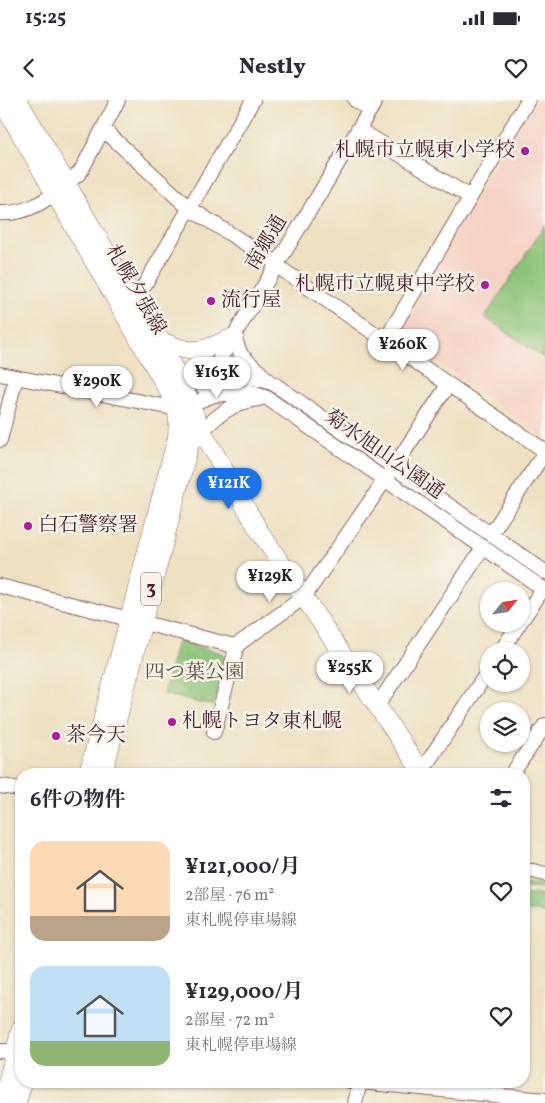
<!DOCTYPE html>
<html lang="ja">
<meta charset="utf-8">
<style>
:root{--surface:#fff;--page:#f2f2f3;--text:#2b2b33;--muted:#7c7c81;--accent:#1a73e8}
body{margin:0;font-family:Vollkorn,"Noto Serif JP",serif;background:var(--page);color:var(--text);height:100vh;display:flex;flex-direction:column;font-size:19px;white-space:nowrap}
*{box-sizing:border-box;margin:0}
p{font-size:16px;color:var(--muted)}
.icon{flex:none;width:28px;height:28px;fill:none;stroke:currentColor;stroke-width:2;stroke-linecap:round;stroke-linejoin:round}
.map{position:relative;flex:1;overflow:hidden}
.drawer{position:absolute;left:15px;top:668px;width:515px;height:320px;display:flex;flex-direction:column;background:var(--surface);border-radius:20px;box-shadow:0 1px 4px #0004}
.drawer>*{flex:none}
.needle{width:32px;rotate:60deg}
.controls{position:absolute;left:480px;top:482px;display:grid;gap:10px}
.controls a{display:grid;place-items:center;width:50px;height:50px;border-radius:50%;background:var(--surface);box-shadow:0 1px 4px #0004;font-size:25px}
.price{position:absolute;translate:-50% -42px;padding:0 11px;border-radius:18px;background:#fff;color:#222;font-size:16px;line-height:32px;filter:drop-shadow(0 1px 2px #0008)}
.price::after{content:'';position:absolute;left:50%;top:30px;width:15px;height:11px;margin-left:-8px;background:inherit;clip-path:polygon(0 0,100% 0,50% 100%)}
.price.on{background:var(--accent);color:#fff}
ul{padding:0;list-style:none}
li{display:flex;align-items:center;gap:15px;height:125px;padding:0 15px}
li span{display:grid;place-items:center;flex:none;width:140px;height:100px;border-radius:15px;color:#555}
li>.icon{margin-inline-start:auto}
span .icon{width:60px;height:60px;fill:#fffc;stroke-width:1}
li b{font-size:21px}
h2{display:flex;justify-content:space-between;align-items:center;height:60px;padding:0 15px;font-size:21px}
.status{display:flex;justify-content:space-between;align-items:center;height:35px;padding:0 25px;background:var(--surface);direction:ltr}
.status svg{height:14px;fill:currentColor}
header{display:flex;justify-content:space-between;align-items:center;height:65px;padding:0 15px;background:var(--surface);font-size:22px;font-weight:800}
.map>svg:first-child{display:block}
.built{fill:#f6d1c5}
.green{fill:#8bc377;stroke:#6a7151}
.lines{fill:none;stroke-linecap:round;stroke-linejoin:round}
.minor-casing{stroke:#836360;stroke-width:16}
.major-casing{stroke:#836360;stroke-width:19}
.minor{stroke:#fff;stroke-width:14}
.major{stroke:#fff;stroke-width:18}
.poi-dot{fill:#b5179e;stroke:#f7f3e8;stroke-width:2}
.labels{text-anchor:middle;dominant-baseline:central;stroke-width:5;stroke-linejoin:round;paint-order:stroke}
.shield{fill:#f7f3e8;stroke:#7e5f64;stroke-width:1}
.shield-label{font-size:19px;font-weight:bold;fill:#4a1f2b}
.poi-label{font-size:20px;fill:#4a1f2b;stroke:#f7f3e8;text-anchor:start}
.street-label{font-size:20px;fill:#4a1f2b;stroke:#f7f3e8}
.park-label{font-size:20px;fill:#5e5042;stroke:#f7f3e8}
</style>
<div class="status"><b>15:25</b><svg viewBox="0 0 49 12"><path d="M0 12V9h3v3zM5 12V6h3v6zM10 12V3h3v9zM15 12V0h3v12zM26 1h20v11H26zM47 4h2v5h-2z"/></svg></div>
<header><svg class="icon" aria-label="back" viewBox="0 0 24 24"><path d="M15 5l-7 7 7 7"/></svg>Nestly<svg class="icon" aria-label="heart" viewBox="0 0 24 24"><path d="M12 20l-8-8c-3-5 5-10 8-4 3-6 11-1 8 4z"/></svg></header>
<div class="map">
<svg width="545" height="1003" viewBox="0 0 545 1003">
<rect width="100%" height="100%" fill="#f7f3e8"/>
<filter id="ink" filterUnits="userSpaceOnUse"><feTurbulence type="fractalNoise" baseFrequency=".02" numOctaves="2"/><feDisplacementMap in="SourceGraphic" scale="10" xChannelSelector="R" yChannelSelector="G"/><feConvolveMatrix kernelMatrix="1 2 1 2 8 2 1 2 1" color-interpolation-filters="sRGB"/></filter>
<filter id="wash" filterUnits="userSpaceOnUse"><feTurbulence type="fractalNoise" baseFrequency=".0096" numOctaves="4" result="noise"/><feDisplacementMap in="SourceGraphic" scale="20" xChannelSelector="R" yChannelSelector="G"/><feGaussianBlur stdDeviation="1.12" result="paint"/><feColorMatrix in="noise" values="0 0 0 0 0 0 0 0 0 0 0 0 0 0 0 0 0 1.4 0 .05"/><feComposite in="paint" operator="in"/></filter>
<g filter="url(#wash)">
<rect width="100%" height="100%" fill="#eee1c2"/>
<path class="built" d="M537,0H545V339L396,233L473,101Z"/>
<path class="green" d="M545,125V259L485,217Z
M177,541L222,553L226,559L213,606L163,594Z
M524,782L545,784V788L524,787Z
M533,794L545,796V814L536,811H524V795Z"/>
</g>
<g filter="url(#ink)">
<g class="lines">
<g class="minor-casing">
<path id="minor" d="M355,0L370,10
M103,29L189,108L278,164
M358,29L470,97
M0,113C32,115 54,94 77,75L81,71L118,0
M277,166L545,351
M133,198L141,191L253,0
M234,237L241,255L268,280
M385,241L528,0
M0,274L178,309L214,295L249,292L267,298L545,490
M208,282C232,279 250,273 274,284L545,472
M203,287L376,0
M196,337C213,319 232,301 259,299
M0,340L16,277
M491,434L545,352
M0,486L230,545H237L304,497L394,367L448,285
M521,521L543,489
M501,551L519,524
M377,606L483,448
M214,632L237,545
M421,672L489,570
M512,674L545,625
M0,686L21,689
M524,771H533L545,774
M0,951L21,952
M349,981L545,1000
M355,1003L360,982"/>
</g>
<g class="major-casing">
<path id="major" d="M1,0L173,299C179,312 178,322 177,337L88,674
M18,0L184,286C192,305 193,323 190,343L103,674
M156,238C192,257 199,252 234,237
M194,313L202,331L258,429L423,674
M2,1003L21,928
M17,1003L23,981"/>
</g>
<use href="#minor" class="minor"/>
<use href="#major" class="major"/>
</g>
</g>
<g class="poi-dot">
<circle cx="525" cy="51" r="5"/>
<circle cx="485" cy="185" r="5"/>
<circle cx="211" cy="201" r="5"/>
<circle cx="28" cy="426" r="5"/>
<circle cx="172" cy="622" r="5"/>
<circle cx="56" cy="636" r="5"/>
</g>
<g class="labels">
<rect class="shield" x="141" y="472.5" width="20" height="33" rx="4"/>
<g class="shield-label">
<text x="151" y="489">3</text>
</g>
<g class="poi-label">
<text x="515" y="51" text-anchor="end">札幌市立幌東小学校</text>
<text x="475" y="185" text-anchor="end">札幌市立幌東中学校</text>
<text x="221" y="201">流行屋</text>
<text x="38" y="426">白石警察署</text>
<text x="182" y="622">札幌トヨタ東札幌</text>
<text x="66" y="636">茶今天</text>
</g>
<g class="street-label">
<text transform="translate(267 143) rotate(-59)">南郷通</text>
<text transform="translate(135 190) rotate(60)">札幌夕張線</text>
<text transform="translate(384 355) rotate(35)">菊水旭山公園通</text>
</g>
<g class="park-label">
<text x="195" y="573">四つ葉公園</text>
</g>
</g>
</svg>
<div class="controls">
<a><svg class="needle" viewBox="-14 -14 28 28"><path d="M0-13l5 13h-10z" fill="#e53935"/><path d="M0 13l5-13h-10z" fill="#7c7c81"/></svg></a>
<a><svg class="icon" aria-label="locate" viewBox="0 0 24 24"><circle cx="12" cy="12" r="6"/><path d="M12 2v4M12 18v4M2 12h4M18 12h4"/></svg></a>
<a><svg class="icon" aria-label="layers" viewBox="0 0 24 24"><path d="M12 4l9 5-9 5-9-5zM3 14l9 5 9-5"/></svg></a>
</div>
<b class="price" style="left:403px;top:271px">¥260K</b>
<b class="price" style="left:217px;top:299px">¥163K</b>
<b class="price" style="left:97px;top:308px">¥290K</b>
<b class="price on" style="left:229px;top:410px">¥121K</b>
<b class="price" style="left:270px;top:503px">¥129K</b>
<b class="price" style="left:350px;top:594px">¥255K</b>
<section class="drawer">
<h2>6件の物件<svg class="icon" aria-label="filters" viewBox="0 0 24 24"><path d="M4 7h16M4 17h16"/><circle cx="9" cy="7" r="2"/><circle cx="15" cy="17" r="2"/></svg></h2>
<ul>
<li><span style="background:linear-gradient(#ffd9b3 75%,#b9a48a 0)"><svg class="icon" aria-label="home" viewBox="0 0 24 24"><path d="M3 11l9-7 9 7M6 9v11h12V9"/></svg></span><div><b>¥121,000/月</b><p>2部屋 · 76 m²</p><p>東札幌停車場線</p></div><svg class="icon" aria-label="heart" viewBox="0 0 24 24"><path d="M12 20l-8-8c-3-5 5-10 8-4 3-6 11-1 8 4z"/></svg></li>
<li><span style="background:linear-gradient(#bfe0f5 75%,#8fb573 0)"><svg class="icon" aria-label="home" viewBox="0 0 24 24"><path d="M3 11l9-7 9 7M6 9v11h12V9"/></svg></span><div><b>¥129,000/月</b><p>2部屋 · 72 m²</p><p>東札幌停車場線</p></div><svg class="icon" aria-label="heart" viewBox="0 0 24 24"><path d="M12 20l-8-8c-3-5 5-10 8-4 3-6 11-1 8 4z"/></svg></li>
</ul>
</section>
</div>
